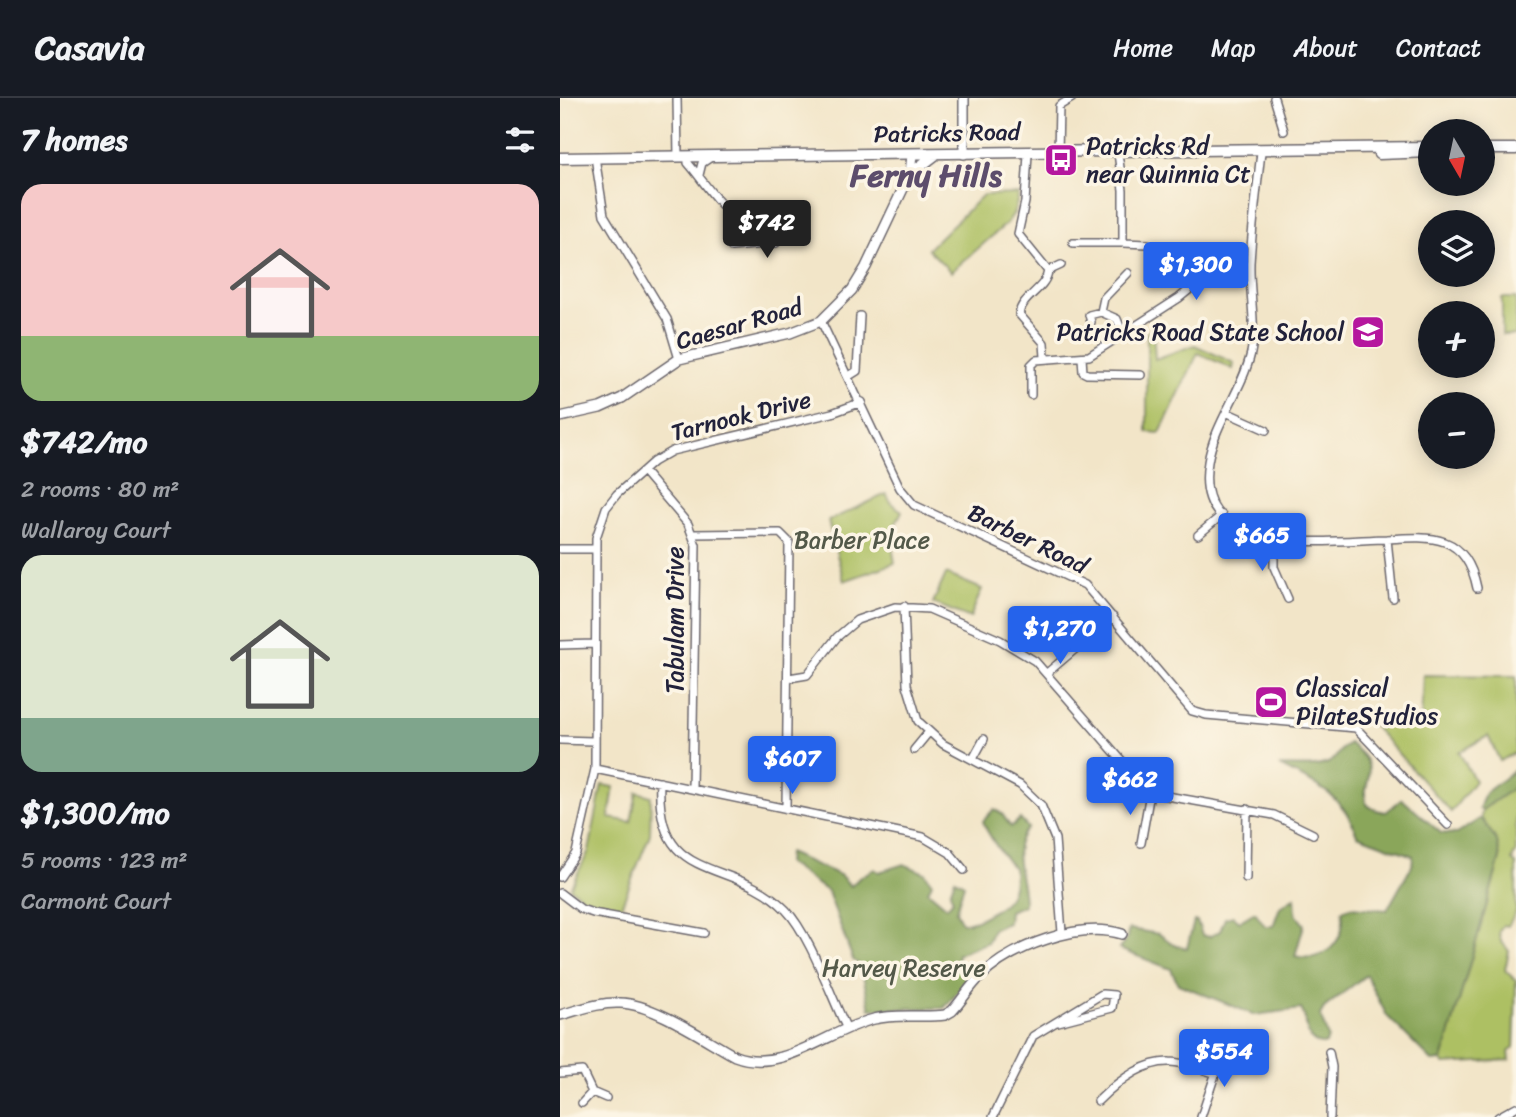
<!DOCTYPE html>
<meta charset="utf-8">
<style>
:root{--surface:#171b24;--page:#242831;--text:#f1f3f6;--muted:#9ea1a6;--line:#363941;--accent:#2563eb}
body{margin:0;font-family:Sriracha,sans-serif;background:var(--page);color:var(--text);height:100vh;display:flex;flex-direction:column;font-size:26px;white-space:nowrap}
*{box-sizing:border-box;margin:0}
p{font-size:23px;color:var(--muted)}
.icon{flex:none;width:38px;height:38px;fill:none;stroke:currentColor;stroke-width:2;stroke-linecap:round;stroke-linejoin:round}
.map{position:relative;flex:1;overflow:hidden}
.panel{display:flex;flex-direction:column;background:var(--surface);width:560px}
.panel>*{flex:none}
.needle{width:46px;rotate:171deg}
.tools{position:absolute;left:858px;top:21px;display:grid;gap:14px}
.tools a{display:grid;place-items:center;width:77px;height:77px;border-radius:50%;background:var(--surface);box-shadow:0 4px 18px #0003;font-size:35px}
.price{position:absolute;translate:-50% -60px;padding:0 16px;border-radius:7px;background:var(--accent);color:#fff;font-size:23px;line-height:46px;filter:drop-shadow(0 2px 4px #0008)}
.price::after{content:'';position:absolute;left:50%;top:42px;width:21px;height:16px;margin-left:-10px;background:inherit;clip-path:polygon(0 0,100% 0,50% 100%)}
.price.selected{background:#222;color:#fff}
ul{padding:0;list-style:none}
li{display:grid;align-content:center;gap:14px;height:371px;padding:0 21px}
li span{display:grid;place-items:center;height:217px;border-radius:21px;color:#555}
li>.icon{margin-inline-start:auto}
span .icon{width:126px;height:126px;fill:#fffc;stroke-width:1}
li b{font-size:30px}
h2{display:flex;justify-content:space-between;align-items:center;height:84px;padding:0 21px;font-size:30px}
header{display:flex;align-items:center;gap:42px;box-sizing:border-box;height:98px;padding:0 35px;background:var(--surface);border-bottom:2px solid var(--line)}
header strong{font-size:33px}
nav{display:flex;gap:38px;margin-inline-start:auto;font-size:24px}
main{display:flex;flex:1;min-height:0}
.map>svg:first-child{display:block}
.green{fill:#adc064;stroke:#687150;stroke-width:2}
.forest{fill:#8aa65a;stroke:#56644a;stroke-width:2}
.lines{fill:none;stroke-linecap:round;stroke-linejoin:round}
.minor-casing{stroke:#6b666c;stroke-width:10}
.tertiary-casing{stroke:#6b666c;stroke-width:12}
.secondary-casing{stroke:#6b666c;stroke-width:13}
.minor{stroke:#fff;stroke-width:7}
.tertiary{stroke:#fff;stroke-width:9}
.secondary{stroke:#fff;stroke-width:10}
.labels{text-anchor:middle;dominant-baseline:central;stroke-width:7;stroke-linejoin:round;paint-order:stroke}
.street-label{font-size:24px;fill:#22223b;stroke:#fcf5e5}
.poi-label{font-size:24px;fill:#22223b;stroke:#fcf5e5;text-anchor:start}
.park-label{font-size:24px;fill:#535949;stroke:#fcf5e5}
.district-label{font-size:32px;font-weight:bold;fill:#5d4d6c;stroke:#fcf5e5}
</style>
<header>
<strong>Casavia</strong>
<nav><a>Home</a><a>Map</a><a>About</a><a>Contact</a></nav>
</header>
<main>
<section class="panel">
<h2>7 homes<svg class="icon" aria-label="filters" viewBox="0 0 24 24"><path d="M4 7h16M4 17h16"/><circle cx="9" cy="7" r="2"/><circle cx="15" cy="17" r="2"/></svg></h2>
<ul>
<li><span style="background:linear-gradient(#f6c9c9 70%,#8fb573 0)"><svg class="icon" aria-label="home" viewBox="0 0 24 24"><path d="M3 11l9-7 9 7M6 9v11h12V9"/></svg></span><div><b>$742/mo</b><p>2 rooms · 80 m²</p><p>Wallaroy Court</p></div></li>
<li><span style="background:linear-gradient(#dfe7d0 75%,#7fa58c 0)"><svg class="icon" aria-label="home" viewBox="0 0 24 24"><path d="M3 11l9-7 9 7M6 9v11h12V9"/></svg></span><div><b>$1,300/mo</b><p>5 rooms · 123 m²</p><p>Carmont Court</p></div></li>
</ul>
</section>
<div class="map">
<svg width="956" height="1019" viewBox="0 0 956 1019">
<rect width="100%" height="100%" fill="#fcf5e5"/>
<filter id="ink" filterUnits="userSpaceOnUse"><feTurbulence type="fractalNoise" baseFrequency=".0143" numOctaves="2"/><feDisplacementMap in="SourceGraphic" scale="14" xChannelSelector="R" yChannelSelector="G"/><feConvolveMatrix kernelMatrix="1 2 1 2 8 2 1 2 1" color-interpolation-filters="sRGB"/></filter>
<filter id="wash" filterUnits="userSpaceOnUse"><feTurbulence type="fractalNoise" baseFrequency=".00686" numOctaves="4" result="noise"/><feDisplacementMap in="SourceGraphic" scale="28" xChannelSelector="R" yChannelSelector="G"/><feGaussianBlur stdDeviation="1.57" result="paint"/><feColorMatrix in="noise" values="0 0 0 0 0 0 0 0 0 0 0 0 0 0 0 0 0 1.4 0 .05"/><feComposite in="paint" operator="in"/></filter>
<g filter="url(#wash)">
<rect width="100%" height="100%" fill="#f2e5c8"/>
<path class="green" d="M459,96L454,115L446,126L391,174L368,151L423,97Z
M942,200H956V237H942Z
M593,231L595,261L635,247L674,265L673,271L638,255L600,335L587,334V235Z
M326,396L332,406L342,413L330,437L335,465L284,483L268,423Z
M386,476L422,491L410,520L373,505Z
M863,577L956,578V654L940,663L928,638L899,654L915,683L891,714L807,621L861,626Z
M42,687L54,689L49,720L71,724L77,694L91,698L90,736L60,811L31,805L10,790L29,753Z
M956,688V753L952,762L956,766V814L948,828L943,827L939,834L941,843L949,853L945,872L956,883L954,949L949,954L950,962L884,966L882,962L940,761L937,743L921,720L922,712Z"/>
<path class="forest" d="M789,645C796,652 805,657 808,667C814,687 788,709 826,714L842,701L881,735L896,736L921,720L937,743L940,760L882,962L872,963L827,918L806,877L764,910L760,917L768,939L766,946C742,947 750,925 741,911L695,917L618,886L611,871L559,851L566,842L569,831L599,836L616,848L627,850L634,823H637L642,837L649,839L660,833L665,820L673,818L680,823L695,814L705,828H713L720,809L735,799L736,816L744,827L735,858C764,866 788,842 782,813L791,809L827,812L852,768L853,758L797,737C784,696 755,686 719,668C733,668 757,671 770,664C779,659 779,650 789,645Z
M956,671V688L922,712L919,711L925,695Z
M434,711L442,716L451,729L460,721L468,730C446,751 465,781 464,807L449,813L448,825L433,831L428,844L398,856L397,862L407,877L404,887L384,910L310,911L301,868L293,862L268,794L227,765L228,755L280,777L291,788L300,779L314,771L319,774L344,766L365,775L372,785L368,793L387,809L393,802L390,794L395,781L404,786L396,813L402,825C412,825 419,821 428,816C450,804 455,795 454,770C445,762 426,734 423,723Z"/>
</g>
<g filter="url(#ink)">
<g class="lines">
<g class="minor-casing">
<path id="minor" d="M117,0L118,59
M714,0L724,33
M701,54C697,91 692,128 690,165C689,195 697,226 691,255C682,293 654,326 648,364C631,463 769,442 827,441L833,500
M498,55L499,8L512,0
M468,56L465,104L458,136L488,173C486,191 462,198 459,216L484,245L485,259
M35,59L44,117L107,221L119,261
M128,59V65C151,91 172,134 210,132L216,145L171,149L170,140L179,125
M139,77L142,65L151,59
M513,145H563V92L558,55
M563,145L588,146
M488,173L501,167
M541,214L557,221L563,236
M261,223L340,390L354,407L525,487L632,613L646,617L796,630L888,727
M531,224L529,217L541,214L544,200L568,175
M522,260L523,274L527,276L581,277
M289,278L297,273L300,218
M471,297V267L476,262L529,258L619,200L656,170L690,167
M668,315L706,332
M83,373L128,426L136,447L132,690
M134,436L220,435L229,444L226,711
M638,437L662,417
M827,441C873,438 906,436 917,490
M714,442V469L728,501
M0,451H34
M344,508L347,587L358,623L383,646L460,687L481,707L495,741L502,835
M0,547L33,546
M487,575L553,519
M229,580L247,577L277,539L297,522L335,509L369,511L440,542L475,563L590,695L714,717L753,736
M0,642L33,643
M354,652L368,635
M413,661L424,641
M35,671L363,739L390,755L404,772
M100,684C95,790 172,757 226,812C250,837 271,899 287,931
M581,745L590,695
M0,779L16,755L35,671L36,440L46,410L57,396L93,364L112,353L272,315L302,304
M686,780L687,711
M0,795L21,811L33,815L144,835
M769,954L772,969L770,1019
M0,975L22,973L32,994
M538,1003C556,985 583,963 610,964C624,964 640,971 654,975
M22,1005L32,994L46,1000
M433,1019L473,938L542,896L554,897L552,910L498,924
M641,1019L663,953
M938,1019L956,1009"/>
</g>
<g class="tertiary-casing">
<path id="tertiary" d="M404,0V56
M0,319L40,310L62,300L119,261L230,235L261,223L292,192L306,169L350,76L352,57
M0,917C19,912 40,904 60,905C94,906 144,941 175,958C223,976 268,932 314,921C337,915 362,920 385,917L392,913C402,903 409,889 420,879C452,848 519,823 562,836"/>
</g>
<g class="secondary-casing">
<path id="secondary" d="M922,51H956
M819,56L870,54
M0,60L870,49
M350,76L375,57"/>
</g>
<use href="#minor" class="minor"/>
<use href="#tertiary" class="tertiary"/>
<use href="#secondary" class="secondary"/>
</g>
</g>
<defs>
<g id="bus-square" transform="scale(1.75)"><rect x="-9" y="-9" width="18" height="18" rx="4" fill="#b5179e" stroke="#fcf5e5"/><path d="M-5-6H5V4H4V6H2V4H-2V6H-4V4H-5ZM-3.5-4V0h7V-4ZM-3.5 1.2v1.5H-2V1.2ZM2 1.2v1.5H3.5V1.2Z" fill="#fff"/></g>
<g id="school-square" transform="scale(1.75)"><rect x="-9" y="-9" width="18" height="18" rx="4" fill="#b5179e" stroke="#fcf5e5"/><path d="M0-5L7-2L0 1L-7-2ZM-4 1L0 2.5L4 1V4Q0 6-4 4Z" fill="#fff"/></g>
<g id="stadium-square" transform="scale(1.75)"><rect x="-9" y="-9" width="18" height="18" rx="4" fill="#b5179e" stroke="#fcf5e5"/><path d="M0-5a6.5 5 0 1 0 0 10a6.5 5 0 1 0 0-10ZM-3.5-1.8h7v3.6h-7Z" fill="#fff"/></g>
</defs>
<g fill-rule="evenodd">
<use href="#bus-square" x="501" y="62"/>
<use href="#school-square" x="808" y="234"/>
<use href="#stadium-square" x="711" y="604"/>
</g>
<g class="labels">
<g class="street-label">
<text transform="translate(387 35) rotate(-1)">Patricks Road</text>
<text transform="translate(179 226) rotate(-16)">Caesar Road</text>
<text transform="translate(181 318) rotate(-14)">Tarnook Drive</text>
<text transform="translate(468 441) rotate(26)">Barber Road</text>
<text transform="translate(115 522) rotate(-90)">Tabulam Drive</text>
</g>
<g class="poi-label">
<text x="526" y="48">Patricks Rd<tspan x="526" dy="28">near Quinnia Ct</tspan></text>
<text x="784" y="234" text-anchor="end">Patricks Road State School</text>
<text x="736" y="590">Classical<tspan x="736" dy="28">PilateStudios</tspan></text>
</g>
<g class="park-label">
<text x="302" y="442">Barber Place</text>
<text x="344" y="870">Harvey Reserve</text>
</g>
<g class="district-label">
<text x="366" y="77">Ferny Hills</text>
</g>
</g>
</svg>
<div class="tools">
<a><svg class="needle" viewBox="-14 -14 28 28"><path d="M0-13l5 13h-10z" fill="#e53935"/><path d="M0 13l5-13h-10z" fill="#9ea1a6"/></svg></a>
<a><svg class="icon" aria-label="layers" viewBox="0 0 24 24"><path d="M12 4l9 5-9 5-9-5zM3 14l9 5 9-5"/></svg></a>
<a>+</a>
<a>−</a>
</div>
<b class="price selected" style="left:207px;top:162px">$742</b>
<b class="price" style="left:636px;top:204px">$1,300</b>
<b class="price" style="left:702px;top:475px">$665</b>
<b class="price" style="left:500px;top:568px">$1,270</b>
<b class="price" style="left:232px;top:698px">$607</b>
<b class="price" style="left:570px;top:719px">$662</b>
<b class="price" style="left:664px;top:991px">$554</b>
</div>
</main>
